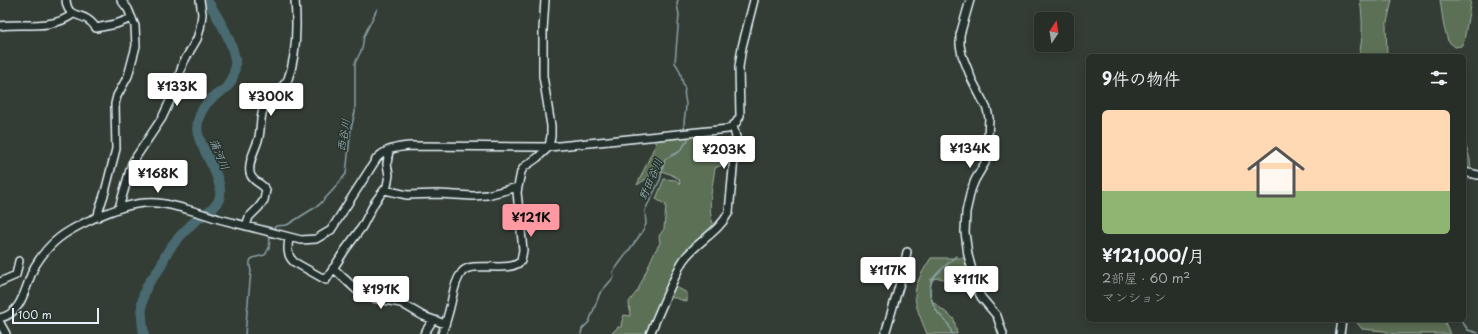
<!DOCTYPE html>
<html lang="ja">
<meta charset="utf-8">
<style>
:root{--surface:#272e28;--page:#2f3630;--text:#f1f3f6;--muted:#a4a8a8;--line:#434a45;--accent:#ff9aa2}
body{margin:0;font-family:"Playpen Sans","Klee One",sans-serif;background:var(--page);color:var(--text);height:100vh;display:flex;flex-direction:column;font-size:15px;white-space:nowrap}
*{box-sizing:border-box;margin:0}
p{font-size:13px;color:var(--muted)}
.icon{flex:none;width:22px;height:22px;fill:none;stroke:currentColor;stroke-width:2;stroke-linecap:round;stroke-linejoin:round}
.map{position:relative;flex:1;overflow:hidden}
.drawer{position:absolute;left:1086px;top:54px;width:380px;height:268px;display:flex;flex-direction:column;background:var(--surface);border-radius:6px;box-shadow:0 2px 10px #0003,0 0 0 1px var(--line)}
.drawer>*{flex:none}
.needle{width:26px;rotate:12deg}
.controls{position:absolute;left:1034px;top:12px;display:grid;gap:8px}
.controls a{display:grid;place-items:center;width:40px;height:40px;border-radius:6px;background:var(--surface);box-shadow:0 2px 10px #0003,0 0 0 1px var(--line);font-size:20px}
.scale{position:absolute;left:12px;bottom:10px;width:87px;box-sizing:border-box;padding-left:4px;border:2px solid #e8f1f8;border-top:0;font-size:11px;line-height:14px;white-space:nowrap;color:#e8f1f8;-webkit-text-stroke:3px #26332d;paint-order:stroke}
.price{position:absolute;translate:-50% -34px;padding:0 9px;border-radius:4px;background:#fff;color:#222;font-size:13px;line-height:26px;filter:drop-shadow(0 1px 2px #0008)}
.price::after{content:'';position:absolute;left:50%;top:24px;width:12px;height:9px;margin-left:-6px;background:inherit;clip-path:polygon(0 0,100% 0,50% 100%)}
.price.on{background:var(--accent);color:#111}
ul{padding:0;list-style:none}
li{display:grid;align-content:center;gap:8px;height:212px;padding:0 16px}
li+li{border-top:1px solid var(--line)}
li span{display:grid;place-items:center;height:124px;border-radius:6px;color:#555}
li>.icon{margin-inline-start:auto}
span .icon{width:72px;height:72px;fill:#fffc;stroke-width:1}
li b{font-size:17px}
h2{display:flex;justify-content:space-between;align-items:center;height:48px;padding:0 16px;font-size:17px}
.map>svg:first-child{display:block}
.green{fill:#5b7054;stroke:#a2b0a6}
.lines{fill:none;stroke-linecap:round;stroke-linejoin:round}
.stream{stroke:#89a1a6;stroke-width:1.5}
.river{stroke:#496b6f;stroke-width:10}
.minor-casing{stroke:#e8f1f8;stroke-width:10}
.minor{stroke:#26332d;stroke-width:7}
.labels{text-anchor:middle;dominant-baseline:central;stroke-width:3;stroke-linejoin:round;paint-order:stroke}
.water-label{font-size:11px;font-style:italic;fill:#a8bbc1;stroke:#26332d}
</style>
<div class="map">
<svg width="1478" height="334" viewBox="0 0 1478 334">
<rect width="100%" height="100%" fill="#343d35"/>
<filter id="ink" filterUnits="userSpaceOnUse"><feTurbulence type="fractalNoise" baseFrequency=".025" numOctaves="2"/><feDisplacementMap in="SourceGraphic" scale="8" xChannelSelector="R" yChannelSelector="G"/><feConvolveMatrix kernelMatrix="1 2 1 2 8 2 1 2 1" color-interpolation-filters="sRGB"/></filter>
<g filter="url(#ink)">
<path class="green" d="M1360,0H1392L1386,27L1387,56H1359C1363,37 1363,19 1360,0Z
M1440,0H1471L1464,41L1461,46L1455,47L1448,41L1444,27Z
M713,134C706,140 705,144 708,153L723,160L722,165L715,168C713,184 705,215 716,228L696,242L681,260L669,283L687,293V302L676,298L663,297L648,334H611L618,327H622L621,324L624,315L630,316L629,302L638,290L654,253L660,243L659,236L664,229L666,205L656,199L664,179L676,180L680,184L679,179L670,174L661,171L657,177L651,176L637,185L658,139Z
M1464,142C1470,157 1475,168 1464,183Z
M931,258H966L969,275L954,281L939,278L931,279L930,295L933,302L954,319L957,334H927C912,297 909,292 931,258Z
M1355,320H1444L1450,334H1394L1384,331L1362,329Z"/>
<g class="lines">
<path class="stream" d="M678,0L677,4L679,15L675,63C683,72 680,79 685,89C683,95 686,99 686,105C686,114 682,123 685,132
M272,230L276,226L287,225L319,205L333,190L346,174L351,128L355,112V63L362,49L364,36L377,9
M1461,320L1468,330L1478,333
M245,334L251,271C247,256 253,258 265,255L269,248L270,236
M581,334L582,329L589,322L600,293L614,277L613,272L643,231L646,224L645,210L660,180L665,159L679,152L688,140L686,135
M952,334C949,322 946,322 939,314C931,304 926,287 935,276C941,269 949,263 956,256"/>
<path class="river" d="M144,334C141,318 140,298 148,284C152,278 157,273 161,266C163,262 164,257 167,253C173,242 184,232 193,223C201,216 213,211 218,202C228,183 202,153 198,134C195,122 202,107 211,99C216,94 224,91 228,86C233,80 236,68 235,60C232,39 218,18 207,0"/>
<g class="minor-casing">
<path id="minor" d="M66,0C68,22 84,9 96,28L116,24L132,18
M970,0L960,35V45L962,55L972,80L987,109L989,118L987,154L985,163L975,180L971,190L966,212L965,232L968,255L977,289L981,297L997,316L1003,334
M0,26C24,23 52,30 73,14
M1464,172L1478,175
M385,190L407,195L438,194L473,196L487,195L518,187
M119,208L132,163L162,118L175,90L183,63L197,39L200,29L202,14L200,0
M98,217L99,210L105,192L116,149L115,104L117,96L128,76L136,46L135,26L128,9L121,0
M246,226L249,217L259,207L264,200L266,190C262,183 252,182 250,173C248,160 256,149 259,137C261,127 260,116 264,107C270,97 285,86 288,79C297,55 297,25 295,0
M289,237C288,247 286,255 294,262L326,280L345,250L362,227L375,202L387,186L389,175L387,164L389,150
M333,268L363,296L401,303L423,316L445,324
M0,282L16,275L19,261
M0,318C24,313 25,284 35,266C50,241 65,232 90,220C111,211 133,201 157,203C178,205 199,213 219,219C246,226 273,233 301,240L316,239L331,230L377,158C386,149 397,147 410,146L549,147L728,129L736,123L740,116L739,67L742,47L754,0
M0,323L6,334
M424,334L433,320
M442,334C445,325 448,316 450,307C453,296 454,282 462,272C473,260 509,274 521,261L523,250L517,192L521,172L524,167L537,158L549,147L551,136V126L543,76V30L545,0
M650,334C658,315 666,296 675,277C678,271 680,264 685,258C698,241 719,232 729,212L736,137L733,126
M885,334L900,283L907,252
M1340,334L1342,320"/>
</g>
<use href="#minor" class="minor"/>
</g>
</g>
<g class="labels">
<g class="water-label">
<text transform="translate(343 135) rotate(-81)">西谷川</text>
<text transform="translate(220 154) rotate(67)">蒲河川</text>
<text transform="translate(650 179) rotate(-67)">野田谷川</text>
</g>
</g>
</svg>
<div class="controls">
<a><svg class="needle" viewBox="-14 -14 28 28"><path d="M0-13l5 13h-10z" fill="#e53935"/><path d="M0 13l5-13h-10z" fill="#a4a8a8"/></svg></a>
</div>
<div class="scale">100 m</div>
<b class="price" style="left:177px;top:107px">¥133K</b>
<b class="price" style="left:271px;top:117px">¥300K</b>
<b class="price" style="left:970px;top:169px">¥134K</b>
<b class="price" style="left:724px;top:170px">¥203K</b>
<b class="price" style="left:158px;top:194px">¥168K</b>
<b class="price on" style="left:531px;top:238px">¥121K</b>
<b class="price" style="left:888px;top:291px">¥117K</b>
<b class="price" style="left:971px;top:300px">¥111K</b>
<b class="price" style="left:381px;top:310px">¥191K</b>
<section class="drawer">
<h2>9件の物件<svg class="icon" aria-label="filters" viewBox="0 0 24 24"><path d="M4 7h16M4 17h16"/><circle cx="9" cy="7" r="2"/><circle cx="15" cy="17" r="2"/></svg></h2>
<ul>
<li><span style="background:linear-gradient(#ffd9b3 65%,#8fb573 0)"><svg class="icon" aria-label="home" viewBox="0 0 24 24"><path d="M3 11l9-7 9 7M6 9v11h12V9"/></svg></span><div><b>¥121,000/月</b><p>2部屋 · 60 m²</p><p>マンション</p></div></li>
</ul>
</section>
</div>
